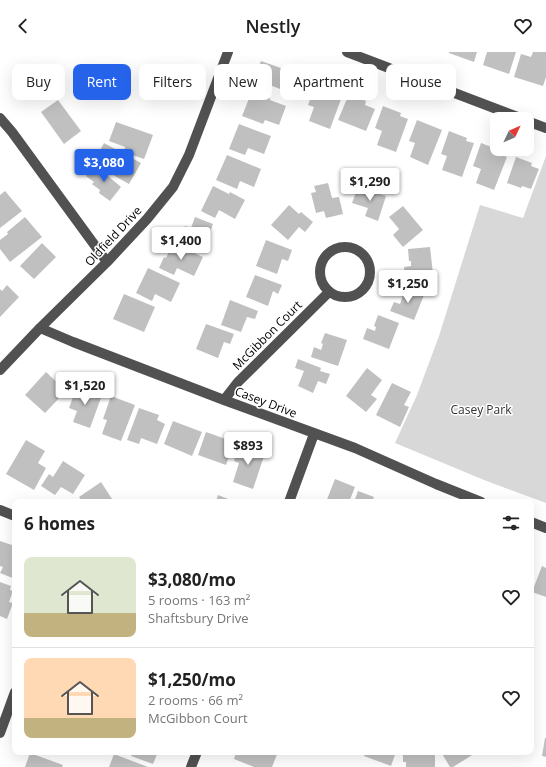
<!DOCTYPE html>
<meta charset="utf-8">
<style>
:root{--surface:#fff;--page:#f2f2f2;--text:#222;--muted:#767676;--line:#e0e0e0;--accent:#2563eb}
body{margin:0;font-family:"Open Sans",sans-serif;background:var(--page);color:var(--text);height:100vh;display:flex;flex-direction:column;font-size:15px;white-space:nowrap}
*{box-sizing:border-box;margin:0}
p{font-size:13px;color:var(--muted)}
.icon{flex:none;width:22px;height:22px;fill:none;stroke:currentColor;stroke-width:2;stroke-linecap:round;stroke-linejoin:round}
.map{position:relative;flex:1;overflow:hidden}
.drawer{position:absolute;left:12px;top:447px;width:522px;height:256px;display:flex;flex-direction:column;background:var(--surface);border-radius:8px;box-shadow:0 4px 16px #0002}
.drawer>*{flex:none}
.top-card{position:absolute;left:12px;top:12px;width:522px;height:36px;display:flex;gap:8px}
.needle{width:26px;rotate:46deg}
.buttons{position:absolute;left:490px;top:60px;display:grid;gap:8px}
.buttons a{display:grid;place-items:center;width:44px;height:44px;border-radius:8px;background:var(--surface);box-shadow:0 4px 16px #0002;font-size:20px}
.price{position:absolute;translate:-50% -34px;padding:0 9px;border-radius:4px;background:#fff;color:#222;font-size:13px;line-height:26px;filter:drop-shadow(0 1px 2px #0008)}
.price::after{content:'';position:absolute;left:50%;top:24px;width:12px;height:9px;margin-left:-6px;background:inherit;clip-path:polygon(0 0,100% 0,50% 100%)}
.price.on{background:var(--accent);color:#fff}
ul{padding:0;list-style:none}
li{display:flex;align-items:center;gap:12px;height:100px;padding:0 12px}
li+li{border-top:1px solid var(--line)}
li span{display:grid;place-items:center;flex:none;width:112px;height:80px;border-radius:8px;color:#555}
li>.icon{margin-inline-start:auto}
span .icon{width:48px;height:48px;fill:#fffc;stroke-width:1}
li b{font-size:17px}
h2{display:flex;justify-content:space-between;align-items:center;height:48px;padding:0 12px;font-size:17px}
.chip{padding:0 14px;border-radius:8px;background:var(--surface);box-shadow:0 4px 16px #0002;font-size:14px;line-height:36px}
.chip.on{background:var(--accent);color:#fff}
header{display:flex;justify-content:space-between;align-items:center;height:52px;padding:0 12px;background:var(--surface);font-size:18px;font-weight:600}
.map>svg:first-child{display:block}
.green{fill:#d8d8d8}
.building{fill:#c0c0c0}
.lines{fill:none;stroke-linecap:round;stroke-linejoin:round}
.minor{stroke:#515151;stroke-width:10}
.labels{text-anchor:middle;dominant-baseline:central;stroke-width:3;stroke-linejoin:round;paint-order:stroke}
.street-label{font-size:12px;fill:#000;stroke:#fff}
.park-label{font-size:12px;fill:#2f2f2f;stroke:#fff}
</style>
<header><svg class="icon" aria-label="back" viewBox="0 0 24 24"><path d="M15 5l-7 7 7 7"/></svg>Nestly<svg class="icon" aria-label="heart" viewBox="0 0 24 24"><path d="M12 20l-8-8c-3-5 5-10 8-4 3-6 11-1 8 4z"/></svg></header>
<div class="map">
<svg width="546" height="715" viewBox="0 0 546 715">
<rect width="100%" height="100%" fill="#fff"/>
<path class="green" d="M546,104V451L484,428L395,391L417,343L439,284L480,153L523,166Z"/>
<path class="building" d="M449,0H477L474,10L449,1Z
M487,0H516L509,22L483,13Z
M533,0H546V25L543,34L514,25L521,2L531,5Z
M261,9L295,21L288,40L254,27Z
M317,29L344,39L330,77L309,69L314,55L308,53Z
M252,39L270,46V48L286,54L279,73L265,68L263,72L242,64Z
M349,42L366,49L365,53L375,57L366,79L338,68Z
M58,48L81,79L64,92L41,60Z
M383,54L401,61L400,64L408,67L396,100L377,93L382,79L375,76Z
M417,68L442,78L428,113L410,105L415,91L409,89Z
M116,70L153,83L144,107L124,100L125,95L109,89Z
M239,72L271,84L264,102L248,96L245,103L229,97Z
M449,79L467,86L466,89L474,91L462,125L442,118L447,104L441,102Z
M104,91L141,111L129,132L108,120L110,116L95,107Z
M481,91L502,99L500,102L507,105L494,138L476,131L481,117L473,114Z
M227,103L261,117L254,135L240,129L237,137L216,128Z
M516,105L532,111L531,114L539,117L531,137L522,134L521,136L507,131Z
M95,113L121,135L110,149L99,141L100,138L92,132L94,130L86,124Z
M328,131L332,146L339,145L343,162L326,166L324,159L316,161L311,141L316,140L314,134Z
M213,134L229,142L230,140L245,148L235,167L219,158L215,166L201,159Z
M358,135L386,144L378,169L365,164L368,156L352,151Z
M5,139L22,159L0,176V143Z
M289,153L299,162L301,160L313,170L305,180L299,175L288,188L271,173Z
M403,154L423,178L403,195L393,183L399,177L389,165Z
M25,165L42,185L10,210L0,197V188L8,182L7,180Z
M195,165L213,172L204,198L179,189L185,174L191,176Z
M266,188L292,198L288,209L282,207L277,222L256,214Z
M42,191L56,205L34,227L20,214Z
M173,191L203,205L194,224L177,216L174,223L159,216L164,205L166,206Z
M430,195L433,222L425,223V228L405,230L404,215L411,214V209H409L408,197Z
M148,216L180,231L171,250L155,242L152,249L136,241Z
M255,223L282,233L278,242L273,239L268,254L246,245Z
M7,233L19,245L0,265V237L2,239Z
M406,235L424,243L414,268L390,259L394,250L400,252Z
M124,242L155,255L144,280L113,267Z
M230,248L258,259L255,267L247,265L241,280L221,273Z
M378,263L399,271L389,297L363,287L367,276L375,279L376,275L374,274Z
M206,272L234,282L230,292L224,290L218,306L196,297Z
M325,281L347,288L338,314L311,305L314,295L321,298L323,292L321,291Z
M298,307L321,316L320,319L330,322L326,332L318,329L313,341L298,334L304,319L295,316Z
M367,316L382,328L371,343L377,347L366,360L346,344Z
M46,320L66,339L45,361L25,343Z
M392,331L411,340L404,353L409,355L400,375L376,363Z
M77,334L102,343L90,376L73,370L77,359L69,356Z
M111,344L135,353L121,389L102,382L107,368L103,367Z
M139,356L159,363L157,368L165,372L157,392L141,386L139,392L127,388Z
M173,369L202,380L192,404L164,392Z
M206,380L234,390L226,413L198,403Z
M26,388L45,399L38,411L46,416L34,438L6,422Z
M239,392L265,401L253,437L233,430L239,411L234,409Z
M63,409L85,423L73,442L61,435L55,443L41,434L49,422L53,425Z
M335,427L355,435L349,450H326Z
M101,430L114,450H82L79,445Z
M358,439L374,445L372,450H354Z
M218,443L236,450H209L210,447L216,449Z
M0,489L15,494V527L0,521L3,515L0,514Z
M542,514L546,516V545L532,540Z
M0,530L11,534L10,538L13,539L9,550L13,551L7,567L0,564Z
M545,686H546V705L542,704Z
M133,700H158L153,712L131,704Z
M236,700H278L272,715H254L234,707Z
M366,700H396L391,714L364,704Z
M403,700H435V715H406V710H403Z
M441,700H477L453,715H450Z
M30,701L63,713L62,715H25Z
M114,702L148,715H109Z"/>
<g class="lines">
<path class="minor" d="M347,0L523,67
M0,66L12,80L107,210
M527,69L546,76
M320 220a25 25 0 1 1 50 0a25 25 0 1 1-50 0Z
M40,276L73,290L224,348L355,396L436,432L481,450
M0,318L40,276L107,210L147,167L173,135L189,103L228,0
M224,348L238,330L329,240
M289,450L314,382
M0,458L15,464
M531,470L546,476
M0,681L15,640
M191,715L197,700"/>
</g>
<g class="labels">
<g class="street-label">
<text transform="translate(113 184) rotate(-47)">Oldfield Drive</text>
<text transform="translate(267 283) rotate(-45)">McGibbon Court</text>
<text transform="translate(266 350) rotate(21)">Casey Drive</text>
</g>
<g class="park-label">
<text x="481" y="357">Casey Park</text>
</g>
</g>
</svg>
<div class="buttons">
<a><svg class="needle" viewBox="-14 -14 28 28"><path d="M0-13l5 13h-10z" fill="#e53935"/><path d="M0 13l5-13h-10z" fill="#767676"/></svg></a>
</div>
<b class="price on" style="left:104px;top:131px">$3,080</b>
<b class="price" style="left:370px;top:150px">$1,290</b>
<b class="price" style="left:181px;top:209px">$1,400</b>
<b class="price" style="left:408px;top:252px">$1,250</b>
<b class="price" style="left:85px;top:354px">$1,520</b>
<b class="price" style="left:248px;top:414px">$893</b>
<div class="top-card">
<a class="chip">Buy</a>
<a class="chip on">Rent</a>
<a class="chip">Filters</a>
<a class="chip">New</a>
<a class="chip">Apartment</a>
<a class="chip">House</a>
</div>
<section class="drawer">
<h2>6 homes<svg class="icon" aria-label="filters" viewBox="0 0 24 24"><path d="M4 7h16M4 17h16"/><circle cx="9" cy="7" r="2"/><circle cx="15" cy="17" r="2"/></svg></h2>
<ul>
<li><span style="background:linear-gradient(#dfe7d0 70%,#c2b280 0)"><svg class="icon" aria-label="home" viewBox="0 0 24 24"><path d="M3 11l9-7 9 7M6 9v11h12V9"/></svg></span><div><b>$3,080/mo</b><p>5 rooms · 163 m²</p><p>Shaftsbury Drive</p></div><svg class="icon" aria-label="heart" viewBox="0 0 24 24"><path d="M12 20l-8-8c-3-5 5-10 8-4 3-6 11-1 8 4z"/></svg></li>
<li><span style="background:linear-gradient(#ffd9b3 75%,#c2b280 0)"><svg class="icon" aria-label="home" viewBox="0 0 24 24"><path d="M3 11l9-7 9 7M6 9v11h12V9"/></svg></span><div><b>$1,250/mo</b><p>2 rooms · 66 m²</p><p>McGibbon Court</p></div><svg class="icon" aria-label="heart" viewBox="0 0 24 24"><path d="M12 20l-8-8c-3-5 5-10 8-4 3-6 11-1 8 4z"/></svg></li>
</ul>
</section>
</div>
